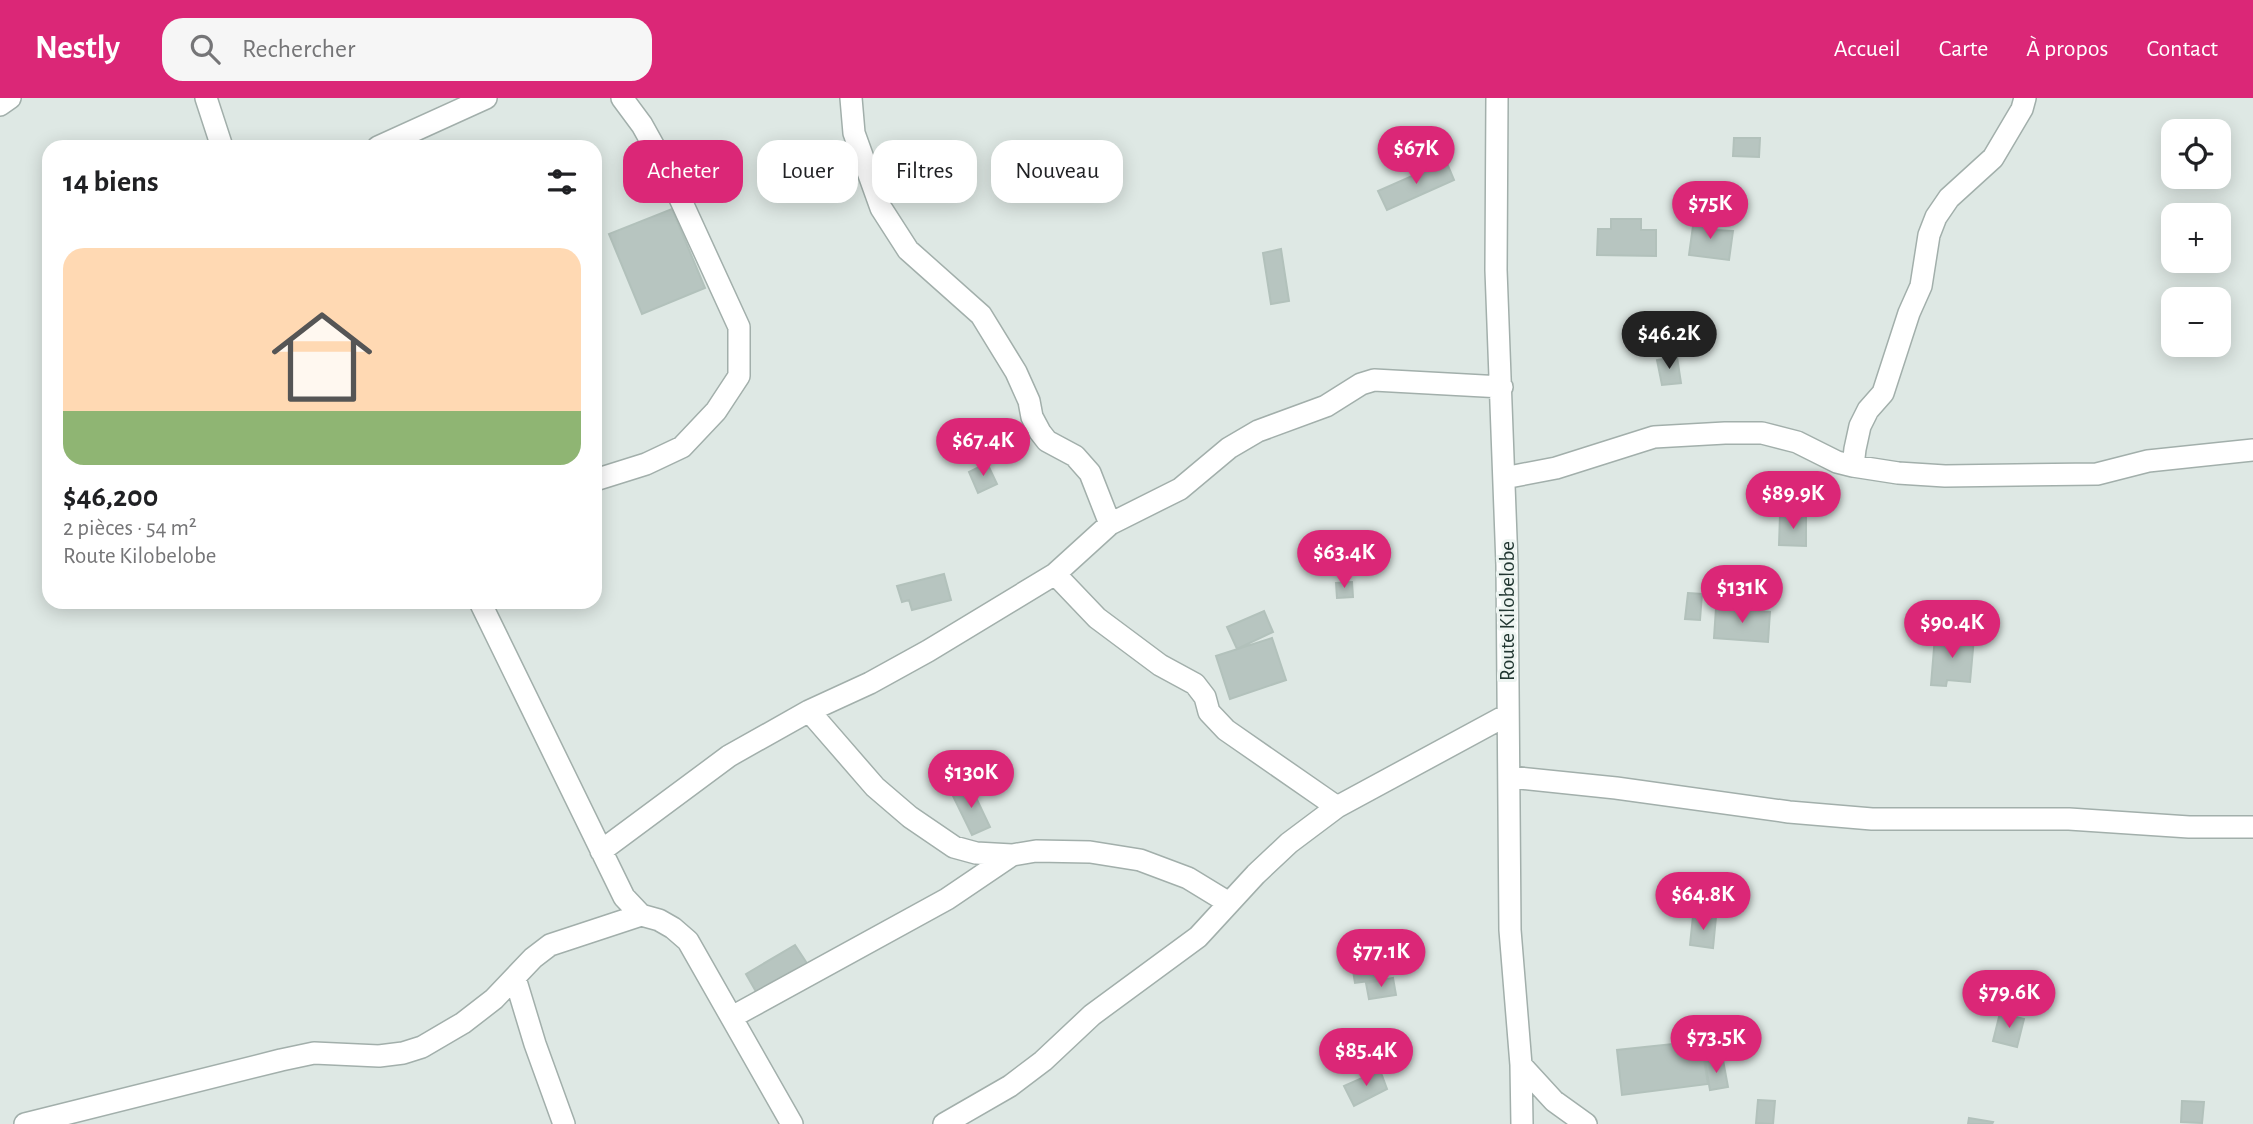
<!DOCTYPE html>
<html lang="fr">
<meta charset="utf-8">
<style>
:root{--surface:#fff;--page:#f6f6f6;--text:#202124;--muted:#757577;--line:#e0e0e0;--accent:#db2777}
body{margin:0;font-family:"Alegreya Sans",sans-serif;background:var(--page);color:var(--text);height:100vh;display:flex;flex-direction:column;font-size:26px;white-space:nowrap}
*{box-sizing:border-box;margin:0}
p{font-size:23px;color:var(--muted)}
.icon{flex:none;width:38px;height:38px;fill:none;stroke:currentColor;stroke-width:2;stroke-linecap:round;stroke-linejoin:round}
.map{position:relative;flex:1;overflow:hidden}
.side{position:absolute;left:42px;top:42px;width:560px;height:469px;display:flex;flex-direction:column;background:var(--surface);border-radius:21px;box-shadow:0 4px 18px #0003}
.side>*{flex:none}
.hud{position:absolute;left:623px;top:42px;width:665px;height:63px;display:flex;gap:14px}
.fabs{position:absolute;left:2161px;top:21px;display:grid;gap:14px}
.fabs a{display:grid;place-items:center;width:70px;height:70px;border-radius:14px;background:var(--surface);box-shadow:0 4px 18px #0003;font-size:35px}
.price{position:absolute;translate:-50% -60px;padding:0 16px;border-radius:24px;background:var(--accent);color:#fff;font-size:23px;line-height:46px;filter:drop-shadow(0 2px 4px #0008)}
.price::after{content:'';position:absolute;left:50%;top:42px;width:21px;height:16px;margin-left:-10px;background:inherit;clip-path:polygon(0 0,100% 0,50% 100%)}
.price.on{background:#222;color:#fff}
ul{padding:0;list-style:none}
li{display:grid;align-content:center;gap:14px;height:371px;padding:0 21px}
li+li{border-top:2px solid var(--line)}
li span{display:grid;place-items:center;height:217px;border-radius:21px;color:#555}
li>.icon{margin-inline-start:auto}
span .icon{width:126px;height:126px;fill:#fffc;stroke-width:1}
li b{font-size:30px}
h2{display:flex;justify-content:space-between;align-items:center;height:84px;padding:0 21px;font-size:30px}
.chip{padding:0 24px;border-radius:21px;background:var(--surface);box-shadow:0 4px 18px #0003;font-size:24px;line-height:63px}
.chip.on{background:var(--accent);color:#fff}
header{display:flex;align-items:center;gap:42px;box-sizing:border-box;height:98px;padding:0 35px;background:var(--accent);color:#fff}
header strong{font-size:33px}
nav{display:flex;gap:38px;margin-inline-start:auto;font-size:24px}
.search{width:490px;height:63px;background:var(--page);display:flex;align-items:center;gap:18px;box-sizing:border-box;padding:0 24px;border-radius:21px;color:var(--muted);font-size:26px}
.map>svg:first-child{display:block}
.building{fill:#b7c5c0;stroke:#b2c1bb;stroke-width:2}
.lines{fill:none;stroke-linecap:round;stroke-linejoin:round}
.minor-casing{stroke:#a2afab;stroke-width:24}
.minor{stroke:#fff;stroke-width:21}
.labels{text-anchor:middle;dominant-baseline:central;stroke-width:6;stroke-linejoin:round;paint-order:stroke}
.street-label{font-size:21px;fill:#213631;stroke:#eef5f2}
</style>
<header>
<strong>Nestly</strong>
<div class="search"><svg class="icon" aria-label="search" viewBox="0 0 24 24"><circle cx="10" cy="10" r="6"/><path d="M15 15l6 6"/></svg>Rechercher</div>
<nav><a>Accueil</a><a>Carte</a><a>À propos</a><a>Contact</a></nav>
</header>
<div class="map">
<svg width="2253" height="1026" viewBox="0 0 2253 1026">
<rect width="100%" height="100%" fill="#dee8e4"/>
<path class="building" d="M1734,40H1760L1759,59L1733,58Z
M1446,63L1454,82L1387,112L1378,93Z
M672,111L705,190L642,216L609,136Z
M1611,121H1641V132H1656V158L1597,157L1598,131H1611Z
M1694,121L1716,124L1715,132L1733,133L1729,162L1689,157Z
M1281,151L1289,203L1271,206L1263,155Z
M1677,259L1681,285L1662,287L1657,262Z
M987,365L997,386L978,395L969,374Z
M1766,381L1783,386L1779,400L1762,395Z
M1780,417L1806,418V448L1779,447Z
M944,476L951,502L912,512L909,502L902,504L897,488Z
M1352,484L1353,499L1337,500L1336,485Z
M1688,495L1702,496L1700,522L1685,521Z
M1716,510L1770,514L1768,544L1714,540Z
M1264,513L1273,534L1237,551L1227,529Z
M1935,538L1974,540L1970,584L1947,582L1946,588L1931,587Z
M1272,540L1286,582L1230,601L1216,558Z
M970,687L990,729L972,737L952,696Z
M1693,818L1716,819L1713,850L1690,847Z
M795,847L808,867L758,897L746,876Z
M1384,864L1386,881L1355,885L1352,867Z
M1393,880L1396,897L1369,901L1366,885Z
M2000,915L2024,921L2017,949L1993,943Z
M1701,943L1708,986L1622,997L1617,952Z
M1723,962L1728,989L1710,992L1705,964Z
M1380,972L1387,991L1354,1008L1344,988Z
M1758,1002L1775,1003L1773,1026L1756,1025Z
M2182,1003L2204,1004L2202,1025L2181,1024Z
M1969,1020L1993,1024L1992,1026H1968Z"/>
<g class="lines">
<g class="minor-casing">
<path id="minor" d="M206,0L222,49
M851,0L854,35L881,110L908,152L981,217L1016,274L1029,303L1032,319L1040,334L1047,343L1075,358L1090,375L1110,426
M1497,0L1496,172L1507,467L1510,832L1521,967L1522,1026
M0,7L10,0
M378,49L486,0
M1853,368L1855,351L1860,328L1868,312L1883,295L1909,215L1921,188L1929,137L1936,119L1949,100L1993,60L2022,11L2025,0
M1504,380L1556,370L1654,339L1725,335H1762L1797,344L1837,364L1853,368L1898,375L1945,378L2097,376L2148,363L2253,352
M595,382L646,366L682,349L716,313L739,278V229L667,72L642,27L622,0
M1055,476L1097,520L1160,567L1195,586L1205,599L1209,614L1226,632L1337,709
M480,504L624,799L641,817L659,822L673,830L688,843L792,1026
M809,613L875,689L910,719L954,749L976,755L1012,757L1036,753L1090,754L1140,762L1188,780L1229,805
M1510,679L1616,690L1789,714L1872,721H2069L2189,729H2253
M601,753L729,658L809,613L870,585L928,553L1055,476L1110,426L1180,391L1229,350L1258,333L1326,308L1361,286L1374,282L1502,289
M515,880L535,946L564,1026
M732,919L947,801L1012,757
M1521,967L1554,1003L1586,1026
M25,1026L281,962L314,955L379,958L403,955L422,949L463,925L494,901L533,860L550,847L641,817
M944,1026L1010,988L1043,963L1092,917L1198,839L1256,776L1289,745L1337,709L1507,617"/>
</g>
<use href="#minor" class="minor"/>
</g>
<g class="labels">
<g class="street-label">
<text transform="translate(1507 513) rotate(-90)">Route Kilobelobe</text>
</g>
</g>
</svg>
<div class="fabs">
<a><svg class="icon" aria-label="locate" viewBox="0 0 24 24"><circle cx="12" cy="12" r="6"/><path d="M12 2v4M12 18v4M2 12h4M18 12h4"/></svg></a>
<a>+</a>
<a>−</a>
</div>
<b class="price" style="left:1416px;top:88px">$67K</b>
<b class="price" style="left:1710px;top:143px">$75K</b>
<b class="price on" style="left:1669px;top:273px">$46.2K</b>
<b class="price" style="left:983px;top:380px">$67.4K</b>
<b class="price" style="left:1793px;top:433px">$89.9K</b>
<b class="price" style="left:1344px;top:492px">$63.4K</b>
<b class="price" style="left:1742px;top:527px">$131K</b>
<b class="price" style="left:1952px;top:562px">$90.4K</b>
<b class="price" style="left:971px;top:712px">$130K</b>
<b class="price" style="left:1703px;top:834px">$64.8K</b>
<b class="price" style="left:1381px;top:891px">$77.1K</b>
<b class="price" style="left:2009px;top:932px">$79.6K</b>
<b class="price" style="left:1716px;top:977px">$73.5K</b>
<b class="price" style="left:1366px;top:990px">$85.4K</b>
<div class="hud">
<a class="chip on">Acheter</a>
<a class="chip">Louer</a>
<a class="chip">Filtres</a>
<a class="chip">Nouveau</a>
</div>
<section class="side">
<h2>14 biens<svg class="icon" aria-label="filters" viewBox="0 0 24 24"><path d="M4 7h16M4 17h16"/><circle cx="9" cy="7" r="2"/><circle cx="15" cy="17" r="2"/></svg></h2>
<ul>
<li><span style="background:linear-gradient(#ffd9b3 75%,#8fb573 0)"><svg class="icon" aria-label="home" viewBox="0 0 24 24"><path d="M3 11l9-7 9 7M6 9v11h12V9"/></svg></span><div><b>$46,200</b><p>2 pièces · 54 m²</p><p>Route Kilobelobe</p></div></li>
</ul>
</section>
</div>
